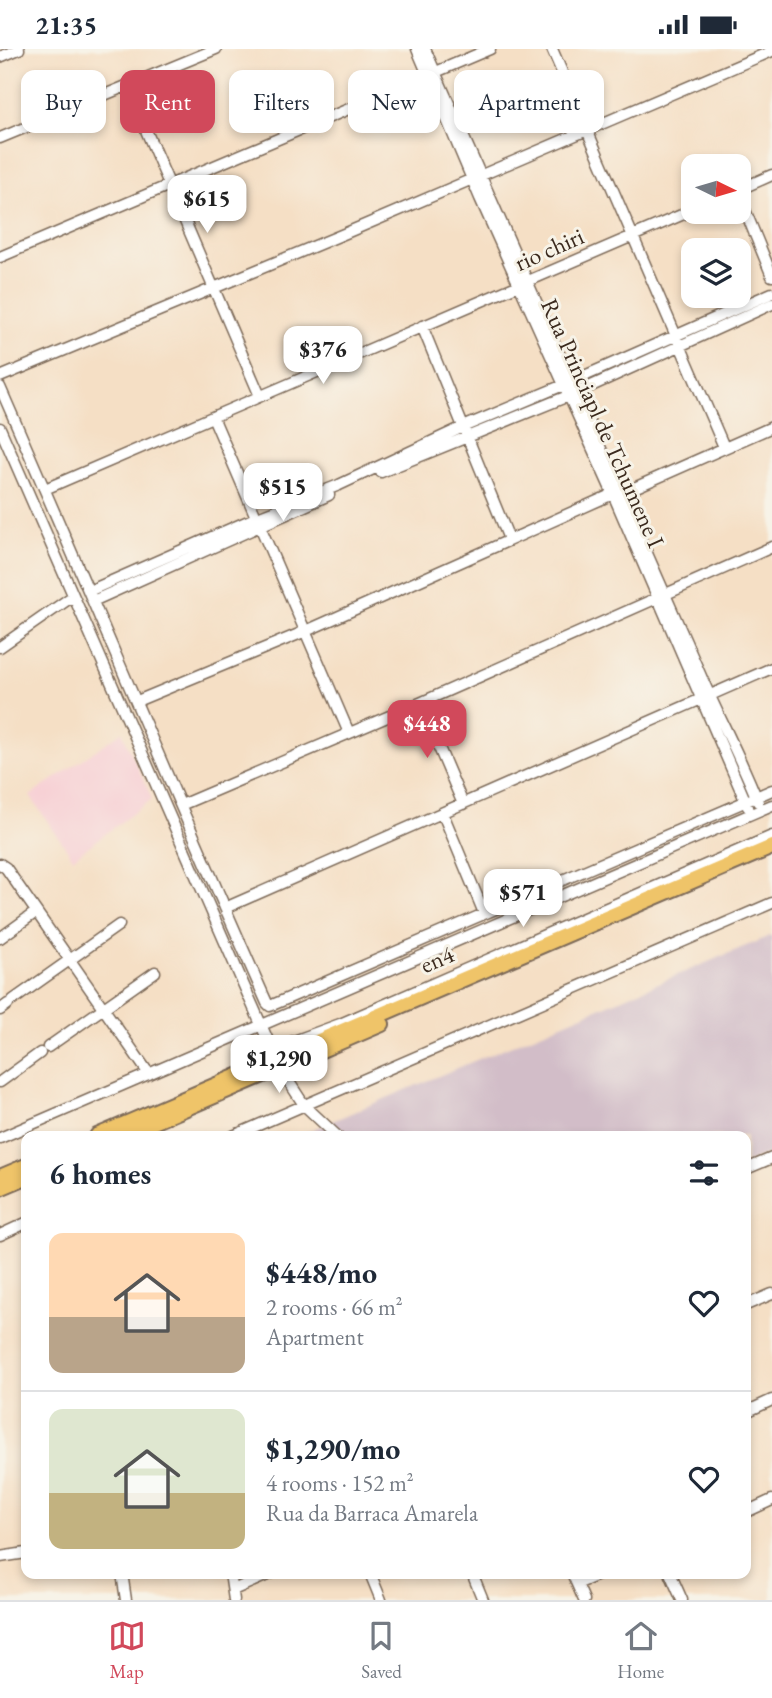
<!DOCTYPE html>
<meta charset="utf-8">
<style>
:root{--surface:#fff;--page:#f6f6f7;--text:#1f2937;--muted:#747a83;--line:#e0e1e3;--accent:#d1495b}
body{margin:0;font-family:"EB Garamond",serif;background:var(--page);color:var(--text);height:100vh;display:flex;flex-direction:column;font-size:26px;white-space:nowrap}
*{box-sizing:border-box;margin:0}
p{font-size:23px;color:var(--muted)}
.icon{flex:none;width:38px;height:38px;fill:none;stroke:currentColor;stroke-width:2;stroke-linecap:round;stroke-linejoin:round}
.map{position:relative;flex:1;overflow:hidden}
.side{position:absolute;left:21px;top:1082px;width:730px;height:448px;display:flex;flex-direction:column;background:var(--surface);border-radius:14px;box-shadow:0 4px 10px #0003}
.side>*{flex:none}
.guide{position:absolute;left:21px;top:21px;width:732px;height:63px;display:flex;gap:14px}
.needle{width:46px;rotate:95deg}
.fabs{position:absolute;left:681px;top:105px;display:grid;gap:14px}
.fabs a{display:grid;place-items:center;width:70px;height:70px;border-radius:14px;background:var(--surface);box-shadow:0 4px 10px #0003;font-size:35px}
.price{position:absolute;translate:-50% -60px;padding:0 16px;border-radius:14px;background:#fff;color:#222;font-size:23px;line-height:46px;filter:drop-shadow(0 2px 4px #0008)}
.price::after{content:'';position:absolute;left:50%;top:42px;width:21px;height:16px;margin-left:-10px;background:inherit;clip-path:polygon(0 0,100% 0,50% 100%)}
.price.active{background:var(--accent);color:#fff}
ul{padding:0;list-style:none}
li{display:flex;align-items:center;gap:21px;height:175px;padding:0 28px}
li+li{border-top:2px solid var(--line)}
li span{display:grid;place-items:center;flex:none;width:196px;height:140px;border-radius:14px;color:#555}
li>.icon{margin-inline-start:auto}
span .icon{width:84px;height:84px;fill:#fffc;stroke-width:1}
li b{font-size:30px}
h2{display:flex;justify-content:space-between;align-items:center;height:84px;padding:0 28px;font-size:30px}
.tag{padding:0 24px;border-radius:14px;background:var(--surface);box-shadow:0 4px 10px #0003;font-size:24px;line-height:63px}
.tag.active{background:var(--accent);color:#fff}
.status{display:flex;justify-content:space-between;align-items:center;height:49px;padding:0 35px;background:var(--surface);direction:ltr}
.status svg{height:19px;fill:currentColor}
.tab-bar{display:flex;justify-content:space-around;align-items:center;height:98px;border-top:2px solid var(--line);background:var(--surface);font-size:19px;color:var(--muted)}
.tab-bar a{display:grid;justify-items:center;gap:4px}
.tab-bar .active{color:var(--accent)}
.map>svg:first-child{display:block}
.built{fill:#f7cfd4}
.industrial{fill:#d2bdc8}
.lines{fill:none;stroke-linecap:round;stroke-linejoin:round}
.minor-casing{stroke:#7c6958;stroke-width:13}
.highway-casing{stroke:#7c6958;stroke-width:18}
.minor{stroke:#fff;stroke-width:10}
.highway{stroke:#efc469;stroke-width:14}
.labels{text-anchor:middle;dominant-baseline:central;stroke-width:6;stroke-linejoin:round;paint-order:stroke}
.street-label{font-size:24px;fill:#3b2a1e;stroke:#f7f3e8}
</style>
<div class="status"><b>21:35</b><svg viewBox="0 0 49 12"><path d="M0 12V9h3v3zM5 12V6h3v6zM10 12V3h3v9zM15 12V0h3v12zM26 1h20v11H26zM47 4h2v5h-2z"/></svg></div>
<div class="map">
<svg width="772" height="1551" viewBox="0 0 772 1551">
<rect width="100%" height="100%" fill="#f7f3e8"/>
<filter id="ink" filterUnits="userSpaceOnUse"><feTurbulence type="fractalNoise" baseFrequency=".0143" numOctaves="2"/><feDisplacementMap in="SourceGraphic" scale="14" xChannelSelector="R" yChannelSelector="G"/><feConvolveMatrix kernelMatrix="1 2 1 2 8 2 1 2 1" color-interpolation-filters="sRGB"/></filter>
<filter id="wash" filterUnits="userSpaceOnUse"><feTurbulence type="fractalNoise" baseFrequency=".00686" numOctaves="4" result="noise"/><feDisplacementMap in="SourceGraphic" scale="28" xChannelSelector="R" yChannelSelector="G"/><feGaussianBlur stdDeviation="1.57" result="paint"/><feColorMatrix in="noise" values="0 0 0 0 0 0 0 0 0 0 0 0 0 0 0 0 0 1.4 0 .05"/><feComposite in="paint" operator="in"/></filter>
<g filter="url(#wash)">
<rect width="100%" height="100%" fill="#f5dfc5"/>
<path class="built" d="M122,683L152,750L73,809L30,747Z"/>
<path class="industrial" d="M772,886V1103L746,1114V1087H297Z"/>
</g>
<g filter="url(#ink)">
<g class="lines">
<g class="minor-casing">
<path id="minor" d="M417,0L480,149L613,445L748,758
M425,0C515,206 608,411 697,618C716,663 740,707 758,753
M552,0L724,398
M0,8L19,0
M127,37L260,347
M0,89L216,0
M738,141L772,126
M738,144L772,227
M0,208L490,0
M422,277L509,490
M0,328L346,184L772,2
M0,338C90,543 176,750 267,954L270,957L772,741
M213,368L349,684
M0,379L280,1019L304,1056L337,1087
M381,423L578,343L772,255
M45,440L693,161
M89,542L255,469L339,436L463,378L573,332L772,244
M93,552L329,446
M0,598L73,547
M137,652L306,582L613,445L625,443L772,378
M420,654L463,755
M181,756L420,654L772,498
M443,765L484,864
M0,815L6,819L149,1025
M225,859L772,619
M0,889L36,863
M13,951L119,876
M0,961L8,955
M48,998L155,923
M272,1000L340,975L772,787
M0,1033L40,1004
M233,1087L772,854
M0,1089L772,756
M746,1120L772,1109
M0,1186L26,1174
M746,1256L772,1245
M746,1363L772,1351
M746,1463L772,1451
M0,1508L26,1504
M122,1524L126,1551
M230,1524L234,1551
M370,1524L381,1551
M472,1524L483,1551
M572,1524L584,1551
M670,1524L682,1551
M577,1535L603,1524
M233,1541L272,1524"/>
</g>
<g class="highway-casing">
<path id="highway" d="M128,1084L382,975
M97,1087L772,798
M0,1128L26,1117
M0,1139L26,1128"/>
</g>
<use href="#minor" class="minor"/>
<use href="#highway" class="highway"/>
</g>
</g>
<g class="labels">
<g class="street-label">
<text transform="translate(549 200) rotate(-24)">rio chiri</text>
<text transform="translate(603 374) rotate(66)">Rua Princiapl de Tchumene I</text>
<text transform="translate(437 910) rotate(-23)">en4</text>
</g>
</g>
</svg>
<div class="fabs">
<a><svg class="needle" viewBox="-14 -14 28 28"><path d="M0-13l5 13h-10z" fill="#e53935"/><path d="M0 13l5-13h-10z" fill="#747a83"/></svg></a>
<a><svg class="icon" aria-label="layers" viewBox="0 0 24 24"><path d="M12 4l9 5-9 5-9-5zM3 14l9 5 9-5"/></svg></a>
</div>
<b class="price" style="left:207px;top:186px">$615</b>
<b class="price" style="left:323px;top:337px">$376</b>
<b class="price" style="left:283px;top:474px">$515</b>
<b class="price active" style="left:427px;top:711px">$448</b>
<b class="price" style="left:523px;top:880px">$571</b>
<b class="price" style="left:279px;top:1046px">$1,290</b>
<div class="guide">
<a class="tag">Buy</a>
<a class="tag active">Rent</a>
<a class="tag">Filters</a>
<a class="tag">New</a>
<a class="tag">Apartment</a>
</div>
<section class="side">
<h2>6 homes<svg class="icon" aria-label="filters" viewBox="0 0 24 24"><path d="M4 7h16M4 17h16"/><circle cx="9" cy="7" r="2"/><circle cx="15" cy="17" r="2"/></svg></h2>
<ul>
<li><span style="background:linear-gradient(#ffd9b3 60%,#b9a48a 0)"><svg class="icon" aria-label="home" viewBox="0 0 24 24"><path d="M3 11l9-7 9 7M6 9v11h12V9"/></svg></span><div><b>$448/mo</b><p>2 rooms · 66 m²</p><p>Apartment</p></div><svg class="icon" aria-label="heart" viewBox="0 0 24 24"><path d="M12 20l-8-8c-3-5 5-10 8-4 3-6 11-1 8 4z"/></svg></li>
<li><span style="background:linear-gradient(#dfe7d0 60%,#c2b280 0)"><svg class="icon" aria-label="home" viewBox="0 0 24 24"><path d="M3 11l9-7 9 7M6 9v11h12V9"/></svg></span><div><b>$1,290/mo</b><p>4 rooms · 152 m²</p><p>Rua da Barraca Amarela</p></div><svg class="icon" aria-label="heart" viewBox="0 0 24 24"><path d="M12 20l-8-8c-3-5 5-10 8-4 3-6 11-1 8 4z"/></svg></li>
</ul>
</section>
</div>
<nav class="tab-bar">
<a class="active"><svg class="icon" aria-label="map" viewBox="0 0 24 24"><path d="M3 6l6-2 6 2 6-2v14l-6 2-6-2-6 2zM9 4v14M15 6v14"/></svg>Map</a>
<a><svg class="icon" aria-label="saved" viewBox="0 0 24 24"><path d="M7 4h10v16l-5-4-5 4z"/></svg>Saved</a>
<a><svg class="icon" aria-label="home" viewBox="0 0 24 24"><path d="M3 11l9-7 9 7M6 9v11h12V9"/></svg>Home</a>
</nav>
